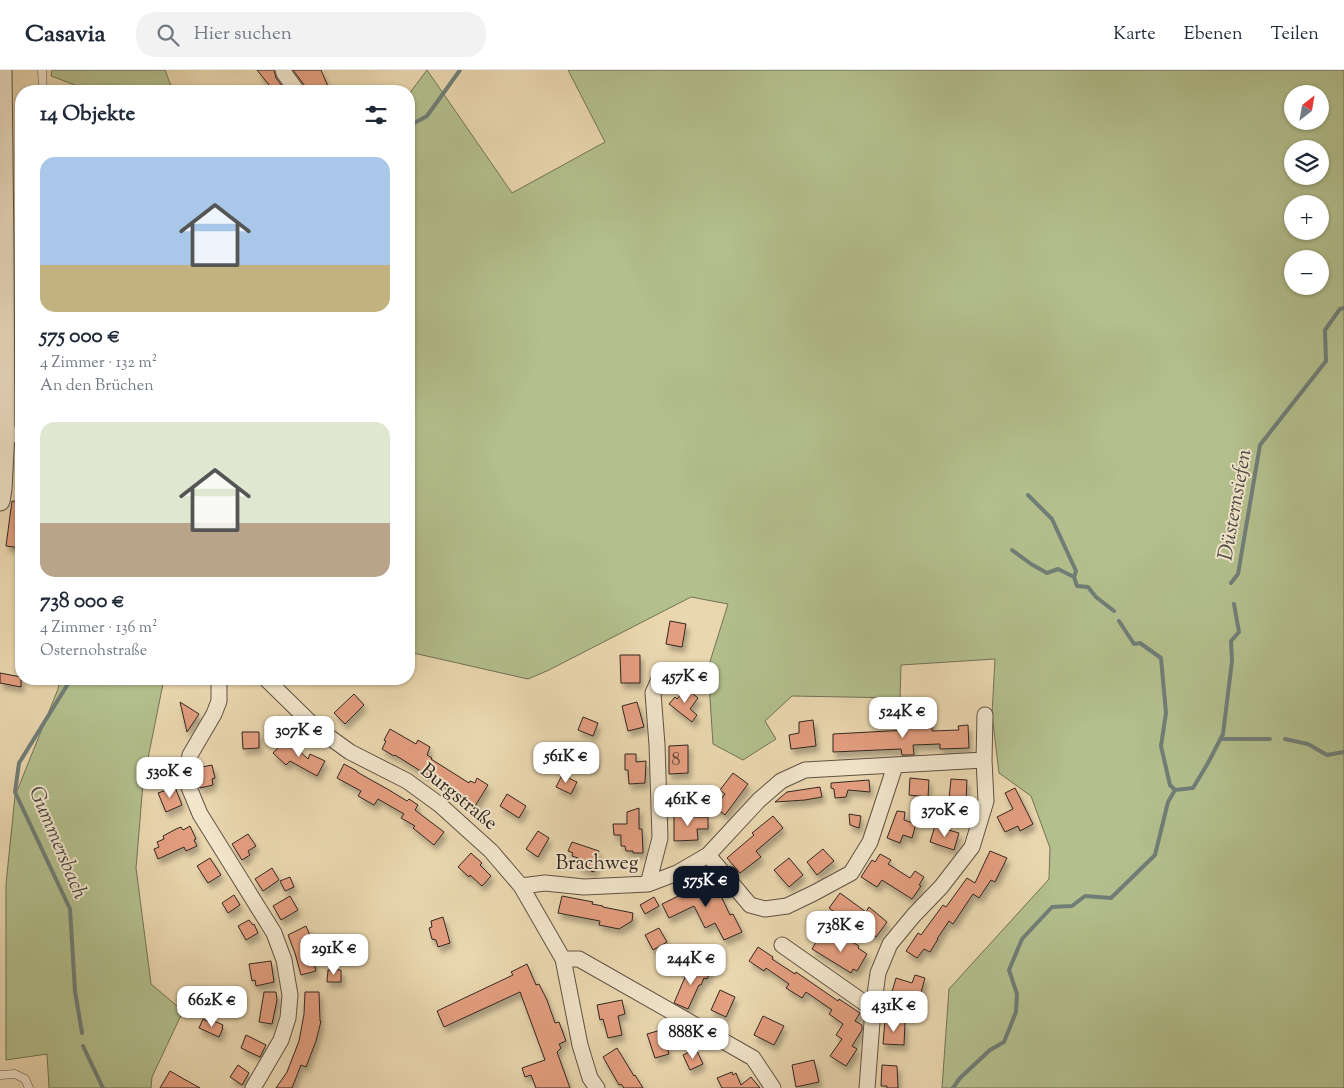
<!DOCTYPE html>
<html lang="de">
<meta charset="utf-8">
<style>
:root{--surface:#fff;--page:#f2f2f3;--text:#1f2937;--muted:#747a83;--line:#e0e1e3;--accent:#111827}
body{margin:0;font-family:"Sorts Mill Goudy",serif;background:var(--page);color:var(--text);height:100vh;display:flex;flex-direction:column;font-size:19px;white-space:nowrap}
*{box-sizing:border-box;margin:0}
p{font-size:16px;color:var(--muted)}
.icon{flex:none;width:28px;height:28px;fill:none;stroke:currentColor;stroke-width:2;stroke-linecap:round;stroke-linejoin:round}
.map{position:relative;flex:1;overflow:hidden}
.details{position:absolute;left:15px;top:15px;width:400px;height:600px;display:flex;flex-direction:column;background:var(--surface);border-radius:20px;box-shadow:0 1px 4px #0004}
.details>*{flex:none}
.needle{width:32px;rotate:31deg}
.buttons{position:absolute;left:1284px;top:15px;display:grid;gap:10px}
.buttons a{display:grid;place-items:center;width:45px;height:45px;border-radius:50%;background:var(--surface);box-shadow:0 1px 4px #0004;font-size:25px}
.price{position:absolute;translate:-50% -42px;padding:0 11px;border-radius:10px;background:#fff;color:#222;font-size:16px;line-height:32px;filter:drop-shadow(0 1px 2px #0008)}
.price::after{content:'';position:absolute;left:50%;top:30px;width:15px;height:11px;margin-left:-8px;background:inherit;clip-path:polygon(0 0,100% 0,50% 100%)}
.price.current{background:var(--accent);color:#fff}
ul{padding:0;list-style:none}
li{display:grid;align-content:center;gap:10px;height:265px;padding:0 25px}
li span{display:grid;place-items:center;height:155px;border-radius:15px;color:#555}
li>.icon{margin-inline-start:auto}
span .icon{width:90px;height:90px;fill:#fffc;stroke-width:1}
li b{font-size:21px}
h2{display:flex;justify-content:space-between;align-items:center;height:60px;padding:0 25px;font-size:21px}
header{display:flex;align-items:center;gap:30px;box-sizing:border-box;height:70px;padding:0 25px;background:var(--surface);border-bottom:1px solid var(--line)}
header strong{font-size:24px}
nav{display:flex;gap:28px;margin-inline-start:auto;font-size:18px}
.search{width:350px;height:45px;background:var(--page);display:flex;align-items:center;gap:12px;box-sizing:border-box;padding:0 18px;border-radius:20px;color:var(--muted);font-size:19px}
.map>svg:first-child{display:block}
.green{fill:#b3bf8d;stroke:#727257;fill-rule:evenodd}
.lines{fill:none;stroke-linecap:round;stroke-linejoin:round}
.stream{stroke:#707e77;stroke-width:4}
.building{fill:#e39e7f;stroke:#322621;filter:url(#shadow)}
.service-casing{stroke:#605244;stroke-width:9}
.minor-casing{stroke:#605244;stroke-width:17}
.tertiary-casing{stroke:#605244;stroke-width:21}
.service{stroke:#f1e5cb;stroke-width:8}
.minor{stroke:#f1e5cb;stroke-width:15}
.tertiary{stroke:#f1e5cb;stroke-width:19}
.labels{text-anchor:middle;dominant-baseline:central;stroke-width:4;stroke-linejoin:round;paint-order:stroke}
.number-label{font-size:18px;fill:#5e4438}
.street-label{font-size:20px;fill:#322621;stroke:#f1e5cb}
.water-label{font-size:21px;font-style:italic;fill:#4c4a45;stroke:#f1e5cb}
</style>
<header>
<strong>Casavia</strong>
<div class="search"><svg class="icon" aria-label="search" viewBox="0 0 24 24"><circle cx="10" cy="10" r="6"/><path d="M15 15l6 6"/></svg>Hier suchen</div>
<nav><a>Karte</a><a>Ebenen</a><a>Teilen</a></nav>
</header>
<div class="map">
<svg width="1344" height="1018" viewBox="0 0 1344 1018">
<defs>
<filter id="shadow"><feDropShadow dx="3" dy="5.5" stdDeviation="2.5" flood-color="#0004"/></filter>
</defs>
<rect width="100%" height="100%" fill="#ead7af"/>
<filter id="stains"><feTurbulence type="fractalNoise" baseFrequency=".004" numOctaves="4"/><feColorMatrix values="0 0 0 0 .2 0 0 0 0 .09 0 0 0 0 .02 0 0 0 .5 -.17"/></filter>
<radialGradient id="worn" r=".72"><stop offset=".6" stop-color="#630" stop-opacity="0"/><stop offset="1" stop-color="#630" stop-opacity=".3"/></radialGradient>
<path class="green" d="M52,0H165L173,21H91L51,6Z
M427,0L512,123L605,72L568,0H1344V1018H942L949,919L1049,809L1050,778L1031,726L999,703L992,644L995,589L901,595L900,628L792,626L765,651L776,669L743,690L713,674L708,598L728,534L691,527L549,600L528,609L409,582V24ZM1292,24H1320V51H1292ZM1292,79H1320V106H1292ZM1292,134H1320V161H1292ZM1292,189H1320V216H1292Z
M60,609H164L143,713L136,798L151,914L183,941L152,1007L151,1018H49L47,984L6,990V814L15,726L58,619Z"/>
<g class="lines">
<path class="stream" d="M409,56L427,46L460,0
M1028,425L1052,449L1076,501L1074,507L1077,516L1088,517L1096,527L1114,541
M1012,480L1031,494L1047,503L1058,499L1074,507
M1231,513L1238,504L1260,375L1326,291L1325,260L1340,239L1344,238
M1119,551L1134,574L1140,573L1161,588L1166,643L1161,676L1170,715L1175,720
M71,609L19,693L15,722L70,839L75,921L82,963
M1220,669H1270
M1285,669L1308,674L1327,685L1344,682
M83,976L103,1018
M953,1018L960,1008L990,980L1004,972L1016,942L1017,924L1009,900L1022,869L1052,837L1072,836L1085,826L1111,828L1155,785L1168,732L1175,720L1193,718L1208,693L1223,664L1232,591L1231,571L1239,562L1234,534"/>
</g>
<path class="building" d="M257,0H274L276,8L286,21H262L269,15Z
M293,0H321L330,21H306L305,16Z
M12,431L21,432V478L6,476Z
M670,551L686,554L682,577L666,574Z
M620,585H640V613H621Z
M0,603L21,607V617L0,613Z
M686,618L698,628L690,639L697,645L692,652L669,634L675,627L677,629Z
M354,624L364,635L345,654L334,643Z
M180,632L199,644L187,662Z
M637,632L644,657L628,661L622,636Z
M583,647L598,653L593,666L578,660Z
M932,648V661L959,660L958,656L968,655L969,678L940,679V674L913,675L914,685H902L901,679L833,682V664L907,660L906,649Z
M283,649L293,658L284,667L275,659Z
M813,650L816,676L791,679L789,665L799,663V652Z
M390,659L416,674L418,670L430,677L427,685L432,688L431,689L469,713L470,711L475,713L477,708L488,715L475,736L434,711L435,710L395,685L394,686L382,679L386,671L384,670Z
M242,662H259V678L243,679Z
M286,669L308,689L310,684L325,691L317,706L290,691L286,695L273,683Z
M688,675V703L669,704V676Z
M625,684H636V692L646,691L645,713L629,714L628,700H625Z
M580,685H596L594,698L579,693Z
M160,690L175,691L173,705L158,703Z
M344,694L357,701V702L389,720L407,731L409,729L418,735L415,740L444,762L434,775L413,758L415,756L401,748L404,744L378,729L374,735L358,726L361,721L337,708Z
M212,695L215,708L212,709L213,715L200,718L197,705V698Z
M733,703L748,714L725,745L715,737L725,724L720,720Z
M562,705L577,712L571,724L556,717Z
M910,708L929,710L928,727L909,725Z
M951,709L967,710L966,730L949,729Z
M869,710L870,722L848,720L846,727L835,728L834,719L831,718V713Z
M175,717L182,735L166,742L158,723Z
M820,717L822,727L805,730L775,732L787,722Z
M1015,718L1033,754L1020,761L1018,756L1005,762L997,747L1013,739L1005,723Z
M507,724L526,736L519,748L500,736Z
M639,738V759H642L643,783H633V781H626L625,776H621V765H614L613,754H627V742Z
M897,741L905,742L904,750L916,754L912,768L903,765L900,773L887,768Z
M688,743V747H708V759H697L698,770L674,771V744Z
M849,744L861,746L859,758L850,755Z
M773,746L783,758L756,781L761,787L740,803L727,788L754,765L752,763Z
M190,756L196,769L194,770L197,776L186,781L184,777L158,789L154,779L159,777L157,772L164,769L163,766L176,759L181,757L183,760Z
M935,756L959,763L954,780L930,772Z
M538,761L549,768L538,787L526,779Z
M248,764L256,776L248,781L250,785L242,790L232,774Z
M572,772L599,781L596,789L598,790L594,802L578,797L581,789L572,786L573,783L568,781Z
M823,779L834,791L817,805L807,792Z
M990,781L1007,788L995,812L991,810L979,828L973,824L953,854L949,851L937,869H938L930,882L924,879L917,888L906,881L918,863L921,865L943,835L946,837L967,808L975,813Z
M471,783L482,793L480,795L491,806L482,816L470,805L469,807L458,797Z
M880,784L891,790L888,794L910,808L915,801L924,807L919,815L921,816L912,829L882,810L877,817L861,807L872,790L875,792Z
M210,788L221,805L208,813L197,796Z
M789,788L803,805L789,817L774,800Z
M272,798L279,810L263,821L255,809Z
M290,807L294,817L285,821L280,811Z
M713,809L730,845L733,844L742,862L724,870L715,853L705,858L694,836L669,848L662,834Z
M840,823L866,842L869,837L887,852L876,867L857,852L854,856L829,838Z
M234,825L240,835L228,843L222,833Z
M290,826L298,840L281,850L273,836Z
M562,826L593,832L592,834L603,836V837L633,843L632,851L619,859L599,855L600,851L558,843Z
M654,827L659,836L645,844L640,835Z
M443,847L450,873L438,877L436,870L432,869L429,858L432,857L431,851Z
M249,850L253,855L254,854L258,863L246,870L238,856Z
M306,856L313,873L309,875L316,901L301,905L295,883L288,865Z
M659,858L667,872L653,880L645,865Z
M821,864L837,874L842,866L859,876L858,878L867,884L857,901L853,899L851,903L812,879Z
M758,877L773,887L772,889L795,904L796,902L838,931L839,929L860,943L855,951L862,955V960L852,976L857,979L846,996L830,986L842,969L836,965L843,954L829,944L832,940L806,922L802,928L786,918L789,914L766,898L764,901L749,891Z
M271,891L274,912L256,916L255,910L252,911L249,894Z
M527,894L536,915L539,914L547,930L555,953L559,952L566,971L559,974L561,978L557,982L570,1018H536L531,1005L525,1007L522,998L545,990L520,922L444,957L437,941L513,905L511,902Z
M699,895L711,900L707,909L704,908L701,915H699L688,939L674,933L688,900L695,903Z
M328,900H341V912H327Z
M915,905L925,908L919,930L909,927L908,938L889,932L896,908L912,913Z
M720,920L735,927L726,947L711,940Z
M264,922H276L277,930L272,954L259,952Z
M305,922H319L320,951H321L316,971L306,997L301,995L292,1018H276L287,1002L299,971L304,944Z
M622,930L625,944L618,946L622,965L608,968L603,949L600,950L597,935Z
M763,946L784,956L774,975L754,965Z
M203,949L213,954L214,951L223,955L222,958H223L219,967L199,958Z
M885,950L905,952L904,975L883,974Z
M661,960L669,984L655,988L647,964Z
M246,965L266,975L260,987L241,978Z
M617,978L634,1006L635,1005L643,1018H624L621,1014L619,1015L603,987Z
M696,979L703,994L690,1000L683,985Z
M814,990L819,1012L796,1017L792,995Z
M238,995L249,1003L242,1015L230,1007Z
M882,995L897,996L898,1018H887V1016H881Z
M170,1001L182,1008L200,1018H160Z
M732,1002L733,1005L736,1003L741,1015L751,1007L760,1018H722L717,1008Z"/>
<g class="lines">
<g class="service-casing">
<path id="service" d="M42,0L43,21
M0,1005L15,1004L25,1009L29,1018"/>
</g>
<g class="minor-casing">
<path id="minor" d="M283,0L284,3L297,21
M5,364L21,365
M219,609V631L214,644L190,685L187,699L188,715L200,744L274,863L284,890L290,925L288,948L281,970L253,1018
M266,609L314,656L350,682L407,711L440,735L491,781L521,816L563,889H579L753,988L773,1018
M708,785L750,835L765,839L787,836L814,823L851,803L870,772L895,696
M648,814L660,768L657,675L653,623L660,607
M521,816L545,813L584,817L648,814L677,803L708,785L759,730L781,711L805,700L984,690L985,645
M782,875L873,939
M563,889L580,975L590,1008L597,1018
M867,1018L873,939L878,903L890,874L914,845L941,817L972,777L986,731L984,690"/>
</g>
<g class="tertiary-casing">
<path id="tertiary" d="M0,431L2,419L5,364L4,174L2,0"/>
</g>
<use href="#service" class="service"/>
<use href="#minor" class="minor"/>
<use href="#tertiary" class="tertiary"/>
</g>
<g class="labels">
<g class="number-label">
<text x="676" y="691">8</text>
</g>
<g class="street-label">
<text transform="translate(458 728) rotate(39)">Burgstraße</text>
<text x="597" y="794">Brachweg</text>
</g>
<g class="water-label">
<text transform="translate(1236 435) rotate(-80)">Düsternsiefen</text>
<text transform="translate(57 773) rotate(67)">Gummersbach</text>
</g>
</g>
<rect width="100%" height="100%" filter="url(#stains)"/>
<rect width="100%" height="100%" fill="url(#worn)"/>
</svg>
<div class="buttons">
<a><svg class="needle" viewBox="-14 -14 28 28"><path d="M0-13l5 13h-10z" fill="#e53935"/><path d="M0 13l5-13h-10z" fill="#747a83"/></svg></a>
<a><svg class="icon" aria-label="layers" viewBox="0 0 24 24"><path d="M12 4l9 5-9 5-9-5zM3 14l9 5 9-5"/></svg></a>
<a>+</a>
<a>−</a>
</div>
<b class="price" style="left:685px;top:634px">457K €</b>
<b class="price" style="left:903px;top:669px">524K €</b>
<b class="price" style="left:299px;top:688px">307K €</b>
<b class="price" style="left:566px;top:714px">561K €</b>
<b class="price" style="left:170px;top:729px">530K €</b>
<b class="price" style="left:688px;top:757px">461K €</b>
<b class="price" style="left:945px;top:768px">370K €</b>
<b class="price current" style="left:706px;top:838px">575K €</b>
<b class="price" style="left:841px;top:883px">738K €</b>
<b class="price" style="left:334px;top:906px">291K €</b>
<b class="price" style="left:691px;top:916px">244K €</b>
<b class="price" style="left:212px;top:958px">662K €</b>
<b class="price" style="left:894px;top:963px">431K €</b>
<b class="price" style="left:693px;top:990px">888K €</b>
<section class="details">
<h2>14 Objekte<svg class="icon" aria-label="filters" viewBox="0 0 24 24"><path d="M4 7h16M4 17h16"/><circle cx="9" cy="7" r="2"/><circle cx="15" cy="17" r="2"/></svg></h2>
<ul>
<li><span style="background:linear-gradient(#a9c7e8 70%,#c2b280 0)"><svg class="icon" aria-label="home" viewBox="0 0 24 24"><path d="M3 11l9-7 9 7M6 9v11h12V9"/></svg></span><div><b>575 000 €</b><p>4 Zimmer · 132 m²</p><p>An den Brüchen</p></div></li>
<li><span style="background:linear-gradient(#dfe7d0 65%,#b9a48a 0)"><svg class="icon" aria-label="home" viewBox="0 0 24 24"><path d="M3 11l9-7 9 7M6 9v11h12V9"/></svg></span><div><b>738 000 €</b><p>4 Zimmer · 136 m²</p><p>Osternohstraße</p></div></li>
</ul>
</section>
</div>
